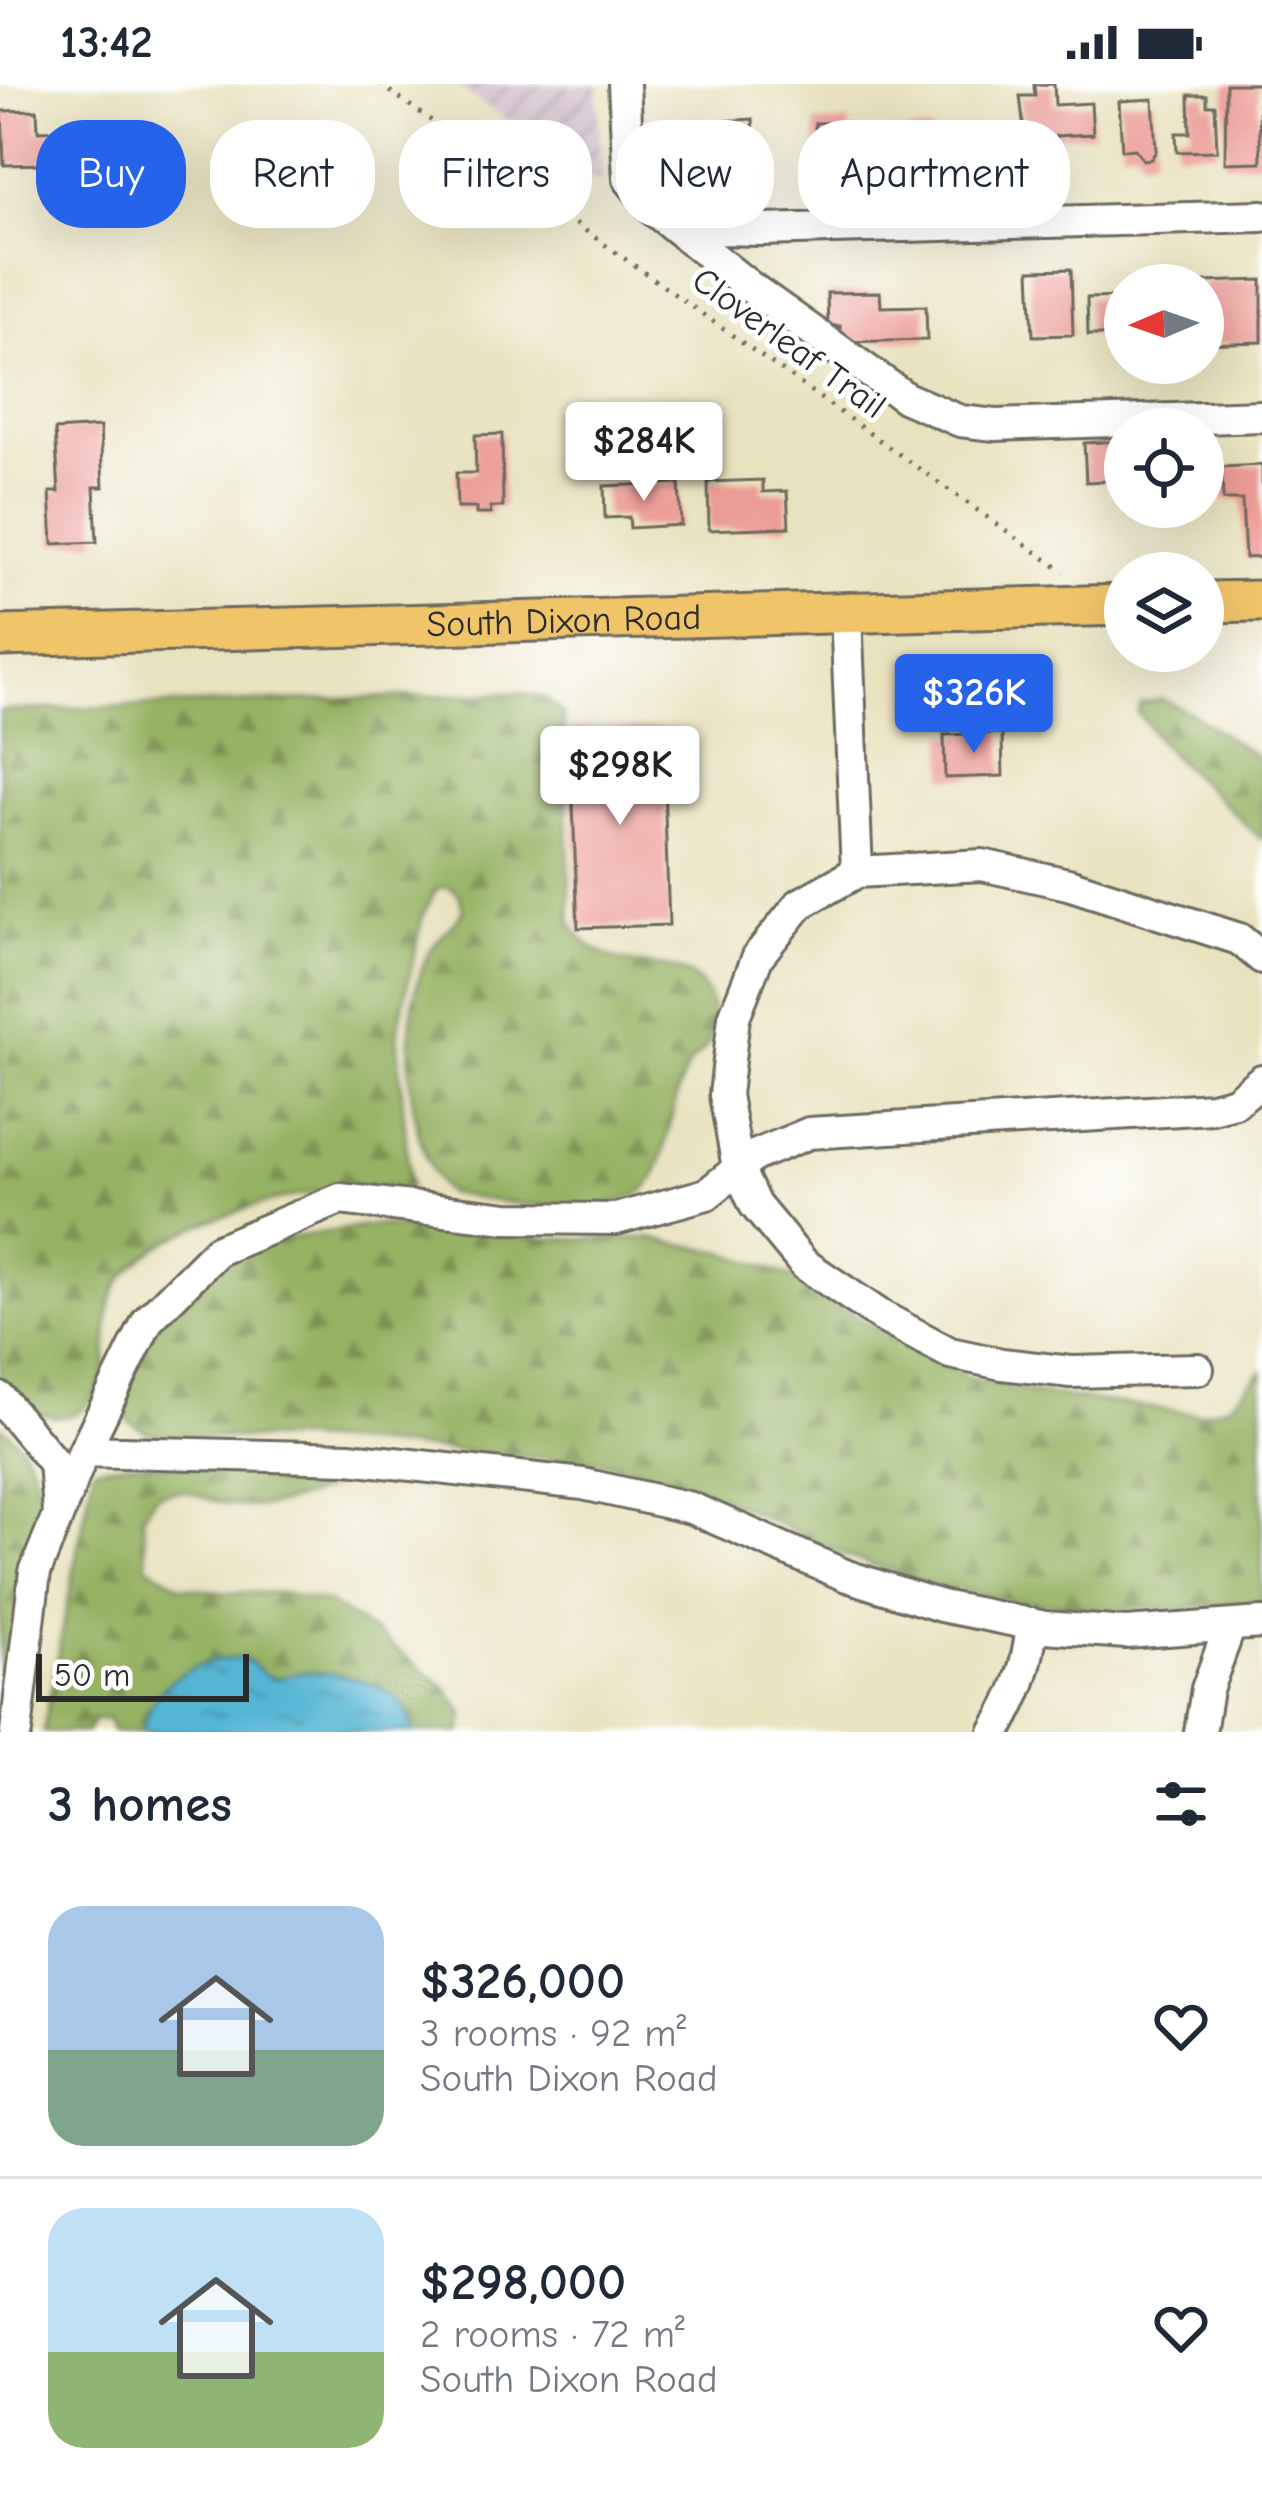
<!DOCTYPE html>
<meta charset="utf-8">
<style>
:root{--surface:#fff;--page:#f6f6f7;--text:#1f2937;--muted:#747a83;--line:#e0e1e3;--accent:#2563eb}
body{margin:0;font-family:"Comic Neue",sans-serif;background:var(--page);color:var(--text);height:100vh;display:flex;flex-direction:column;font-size:45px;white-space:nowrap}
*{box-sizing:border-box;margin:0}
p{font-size:39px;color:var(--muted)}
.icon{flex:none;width:66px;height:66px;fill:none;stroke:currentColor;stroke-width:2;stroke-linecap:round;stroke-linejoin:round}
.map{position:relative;height:1648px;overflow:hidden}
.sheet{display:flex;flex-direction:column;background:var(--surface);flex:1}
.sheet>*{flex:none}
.hud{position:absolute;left:36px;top:36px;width:1191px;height:108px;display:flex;gap:24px}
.needle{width:78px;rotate:268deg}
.controls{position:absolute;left:1104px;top:180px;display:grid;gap:24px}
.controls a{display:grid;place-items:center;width:120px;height:120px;border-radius:50%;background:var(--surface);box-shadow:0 12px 48px #0002;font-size:60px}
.scale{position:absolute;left:36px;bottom:30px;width:213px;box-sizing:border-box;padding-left:12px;border:6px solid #2b2b2b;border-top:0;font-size:33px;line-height:42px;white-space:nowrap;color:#2b2b2b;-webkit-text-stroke:9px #fff;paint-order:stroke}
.price{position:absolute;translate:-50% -102px;padding:0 27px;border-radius:12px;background:#fff;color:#222;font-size:39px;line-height:78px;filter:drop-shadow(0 3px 6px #0008)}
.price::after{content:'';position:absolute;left:50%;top:72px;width:36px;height:27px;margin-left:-18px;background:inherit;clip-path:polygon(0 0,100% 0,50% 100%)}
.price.selected{background:var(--accent);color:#fff}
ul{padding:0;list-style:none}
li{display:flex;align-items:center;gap:36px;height:300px;padding:0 48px}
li+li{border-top:3px solid var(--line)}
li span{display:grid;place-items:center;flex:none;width:336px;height:240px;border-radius:36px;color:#555}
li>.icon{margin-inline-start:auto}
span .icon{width:144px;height:144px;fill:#fffc;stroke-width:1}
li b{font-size:51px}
h2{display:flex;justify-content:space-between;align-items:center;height:144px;padding:0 48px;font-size:51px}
.tag{padding:0 42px;border-radius:48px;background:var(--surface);box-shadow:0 12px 48px #0002;font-size:42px;line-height:108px}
.tag.selected{background:var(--accent);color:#fff}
.status{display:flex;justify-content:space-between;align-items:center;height:84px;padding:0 60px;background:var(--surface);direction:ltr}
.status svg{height:33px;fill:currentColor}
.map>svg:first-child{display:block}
.industrial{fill:url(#industrial-furrows)}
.forest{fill:url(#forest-firs);stroke:#606e48;stroke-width:3}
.water{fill:url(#water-ripples);stroke:#407080;stroke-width:3}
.building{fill:#ec9c96}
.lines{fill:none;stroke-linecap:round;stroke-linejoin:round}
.minor-casing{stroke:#6e6b5f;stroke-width:36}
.major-casing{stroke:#6e6b5f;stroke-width:45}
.path{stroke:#6e6b5f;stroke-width:4.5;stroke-dasharray:3 9;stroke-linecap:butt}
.minor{stroke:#fff;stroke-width:30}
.major{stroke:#f0c469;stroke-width:39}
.labels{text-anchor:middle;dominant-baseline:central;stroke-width:10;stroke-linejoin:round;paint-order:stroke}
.street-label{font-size:36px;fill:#2b2b2b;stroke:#fff}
</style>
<div class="status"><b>13:42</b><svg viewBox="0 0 49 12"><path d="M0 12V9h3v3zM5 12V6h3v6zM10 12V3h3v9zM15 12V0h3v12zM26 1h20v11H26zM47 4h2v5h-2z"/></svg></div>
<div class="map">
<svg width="1262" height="1648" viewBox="0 0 1262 1648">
<defs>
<pattern id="industrial-furrows" width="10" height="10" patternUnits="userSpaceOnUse" patternTransform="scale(3)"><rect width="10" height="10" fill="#d1bdca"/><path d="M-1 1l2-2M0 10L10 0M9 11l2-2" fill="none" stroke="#aa9aa4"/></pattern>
<pattern id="forest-firs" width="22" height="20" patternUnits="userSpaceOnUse" patternTransform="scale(3)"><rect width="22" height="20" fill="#96b264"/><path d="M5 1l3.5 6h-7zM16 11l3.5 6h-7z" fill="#7b9153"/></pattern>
<pattern id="water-ripples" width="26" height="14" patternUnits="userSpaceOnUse" patternTransform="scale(3)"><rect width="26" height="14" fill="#55b6d4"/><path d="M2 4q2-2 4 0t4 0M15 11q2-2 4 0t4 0" fill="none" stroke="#4794ac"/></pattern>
</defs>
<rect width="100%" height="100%" fill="#fff"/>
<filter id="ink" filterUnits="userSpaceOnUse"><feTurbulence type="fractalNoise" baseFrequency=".00833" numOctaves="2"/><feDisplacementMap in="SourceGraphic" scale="24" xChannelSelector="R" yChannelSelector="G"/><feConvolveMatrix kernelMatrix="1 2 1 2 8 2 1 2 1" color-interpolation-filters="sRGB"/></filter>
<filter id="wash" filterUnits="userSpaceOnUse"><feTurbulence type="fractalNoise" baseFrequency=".004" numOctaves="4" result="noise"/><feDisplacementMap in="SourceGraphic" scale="48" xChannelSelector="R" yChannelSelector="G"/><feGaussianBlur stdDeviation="2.7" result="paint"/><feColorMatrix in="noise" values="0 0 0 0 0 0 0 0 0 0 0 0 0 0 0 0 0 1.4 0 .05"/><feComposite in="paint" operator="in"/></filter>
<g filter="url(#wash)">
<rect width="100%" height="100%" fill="#e9e2bf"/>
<path class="industrial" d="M454,0H597L602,101Z"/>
<path class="forest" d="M520,609L545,614L563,630L571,840C613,905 674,862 704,905C713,918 716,945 709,958C704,969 691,975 686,986C671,1017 670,1059 655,1092C632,1144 493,1117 447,1109C404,1062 398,925 429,869C436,855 453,843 463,826L459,810L449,803L437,804L423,830L397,950L410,1104C337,1093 151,1134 116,1205C99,1239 117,1292 88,1320C58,1350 23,1321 0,1300V627Z
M1162,615L1191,629L1262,676V755L1164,664L1138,629L1140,620Z
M375,1141L553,1155L648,1154L723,1168L789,1192L912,1266L972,1295L1040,1310L1198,1330L1229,1321L1262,1287V1518L1184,1525L1090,1524L1008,1516L923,1498L849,1473L690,1399L611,1379L302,1355L174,1353L151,1350L129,1338L123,1319L151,1243L230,1170L289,1154Z
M0,1342C26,1360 34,1381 40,1412L11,1591L0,1610Z
M128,1379L340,1389L343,1396C307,1417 255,1431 212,1416C182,1407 192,1403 157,1410L142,1432L147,1482L181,1502L226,1509H280L329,1519L376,1550L446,1604L464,1629L462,1648H113L108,1635L93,1636L87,1648H43L94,1383Z"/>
<path class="water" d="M239,1574C254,1577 257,1588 270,1593C280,1597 288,1590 297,1589C327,1586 385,1596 403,1622C408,1629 411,1640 414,1648H142C152,1597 191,1577 239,1574Z"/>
<g id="blocks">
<path class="building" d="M1054,0L1055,21L1091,19L1093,50L1056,52L1058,87L1029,89L1020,12H1035L1034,1Z
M1226,0H1258L1261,78L1225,79Z
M1189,11H1207V21H1215L1217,67L1177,68L1176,49H1190Z
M1153,15L1156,67L1151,75L1143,76L1135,65L1122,66L1119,17Z
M37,26L38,47L95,45V79L4,81L2,27Z
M753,35L756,114L724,115L720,37Z
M692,37L695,93L658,96L655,39Z
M849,38L851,89L817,90L815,39Z
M932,46L933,88L886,89L885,48Z
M1071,185L1073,251L1033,252L1030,186Z
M1262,196V258L1203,260V198Z
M880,208L881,223L926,222L927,256L840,258V242H828L827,209Z
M1125,213V262H1106L1105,251H1088L1087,214Z
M100,343L103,403H94L97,458L53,460L50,408H59L55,346Z
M502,350L503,423H490L491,430H476V424H457L456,389H476L475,351Z
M1125,357V396L1086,398L1084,359Z
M1262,381V473L1245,474L1242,416H1223L1222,383Z
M763,396V408L787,407L789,443L709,446L708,398Z
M679,399L681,441L630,444L629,433L605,434L604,402Z
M662,644L669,841L578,844L570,647Z
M1002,649L1003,692L945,694L944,651Z"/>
</g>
</g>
<g filter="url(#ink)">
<use href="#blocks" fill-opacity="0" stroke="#6e6b5f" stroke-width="3"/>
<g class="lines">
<g class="minor-casing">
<path id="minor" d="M624,0L629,95L655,127L750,203L906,314L960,337L995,341L1262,332
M666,130L719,145L761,146L1262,132
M846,529L857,788
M1198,1285L1071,1288L1002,1280L950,1269L881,1232L804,1180L755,1121L738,1084L725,1011L734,933L758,872L800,820L857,788L982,781L1068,800L1239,855L1262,874
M0,1314L54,1379L58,1426
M84,1367L349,1374L583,1400L691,1424L847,1492L941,1522L1045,1543L1126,1549L1262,1539
M16,1648L35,1488L84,1367L148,1236L218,1166L340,1115L507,1134L616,1135L707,1110L754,1072L809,1049L1212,1024L1235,1018L1262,996
M995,1648C1017,1612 1028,1582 1032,1540
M1200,1648L1207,1605L1230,1542"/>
</g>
<g class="major-casing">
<g id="major">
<path d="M1203,518L1262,517"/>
<path id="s1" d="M0,552L1125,521"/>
</g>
</g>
<path class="path" d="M380,0L1064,488"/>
<use href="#minor" class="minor"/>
<use href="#major" class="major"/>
</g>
</g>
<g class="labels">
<g class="street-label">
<text transform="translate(789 259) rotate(36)">Cloverleaf Trail</text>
<text stroke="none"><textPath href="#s1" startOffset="564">South Dixon Road</textPath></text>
</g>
</g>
</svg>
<div class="controls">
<a><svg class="needle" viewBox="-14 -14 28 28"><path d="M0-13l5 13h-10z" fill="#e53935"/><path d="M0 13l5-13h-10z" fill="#747a83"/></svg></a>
<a><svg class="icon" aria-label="locate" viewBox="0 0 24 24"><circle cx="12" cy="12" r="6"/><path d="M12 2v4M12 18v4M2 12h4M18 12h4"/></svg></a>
<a><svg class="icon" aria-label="layers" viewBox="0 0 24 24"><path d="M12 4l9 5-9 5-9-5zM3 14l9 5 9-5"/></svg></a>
</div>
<div class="scale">50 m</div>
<b class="price" style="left:644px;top:420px">$284K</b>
<b class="price selected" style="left:974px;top:672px">$326K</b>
<b class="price" style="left:620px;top:744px">$298K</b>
<div class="hud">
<a class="tag selected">Buy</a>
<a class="tag">Rent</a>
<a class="tag">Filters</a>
<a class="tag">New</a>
<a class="tag">Apartment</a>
</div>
</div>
<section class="sheet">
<h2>3 homes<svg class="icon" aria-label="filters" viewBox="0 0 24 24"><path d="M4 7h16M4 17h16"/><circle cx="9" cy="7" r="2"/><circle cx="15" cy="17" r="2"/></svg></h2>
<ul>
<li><span style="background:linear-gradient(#a9c7e8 60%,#7fa58c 0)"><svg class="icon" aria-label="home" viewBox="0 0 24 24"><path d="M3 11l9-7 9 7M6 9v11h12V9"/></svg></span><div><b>$326,000</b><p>3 rooms · 92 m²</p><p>South Dixon Road</p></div><svg class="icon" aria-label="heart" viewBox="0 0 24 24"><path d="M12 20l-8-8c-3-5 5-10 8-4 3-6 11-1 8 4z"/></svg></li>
<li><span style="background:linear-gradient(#bfe0f5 60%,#8fb573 0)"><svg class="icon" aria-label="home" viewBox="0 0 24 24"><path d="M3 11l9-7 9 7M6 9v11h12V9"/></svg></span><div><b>$298,000</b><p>2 rooms · 72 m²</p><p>South Dixon Road</p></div><svg class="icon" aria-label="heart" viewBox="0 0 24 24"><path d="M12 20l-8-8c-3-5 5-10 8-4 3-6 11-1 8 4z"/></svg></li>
</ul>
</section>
